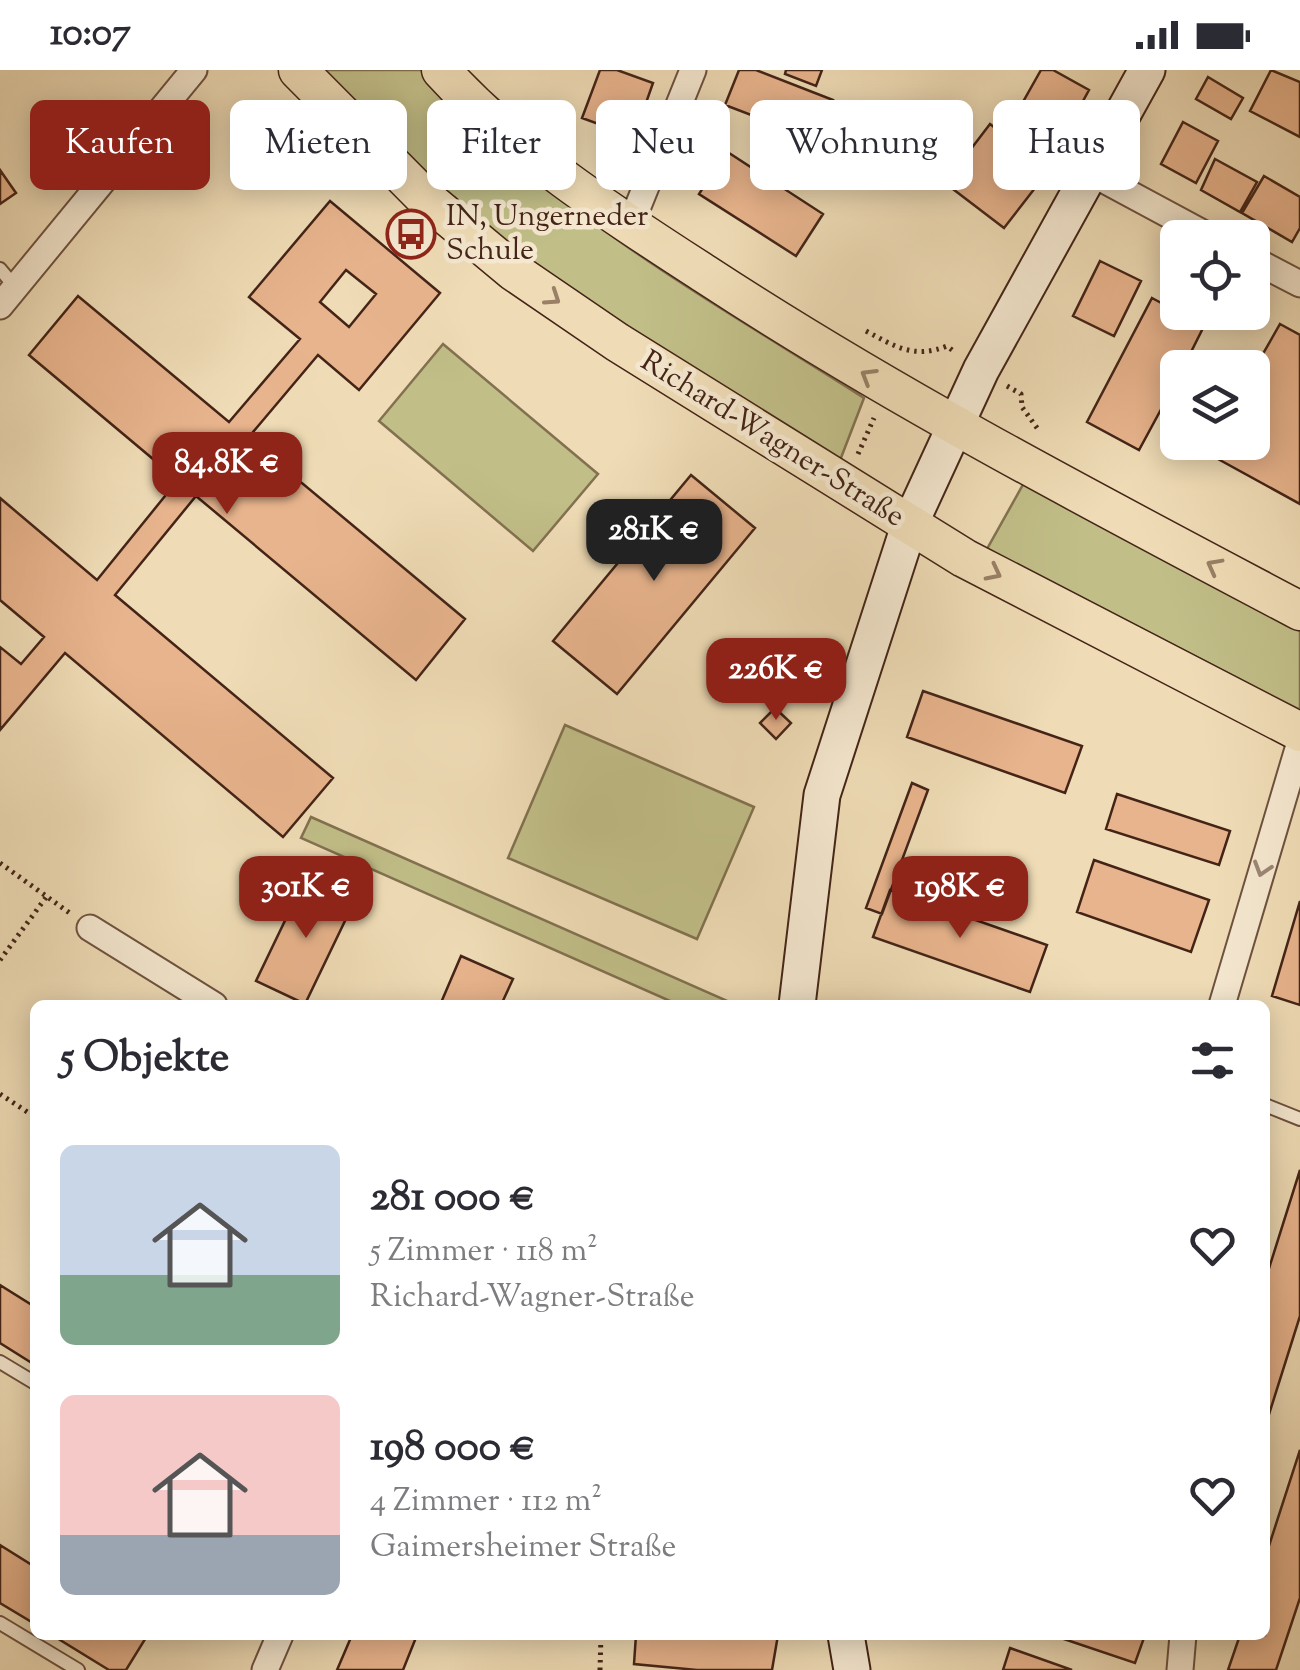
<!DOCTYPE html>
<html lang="de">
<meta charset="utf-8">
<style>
:root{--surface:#fff;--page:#f2f2f3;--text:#2b2b33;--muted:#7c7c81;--accent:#8f2418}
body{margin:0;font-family:"Sorts Mill Goudy",serif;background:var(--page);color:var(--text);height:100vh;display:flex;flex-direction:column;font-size:38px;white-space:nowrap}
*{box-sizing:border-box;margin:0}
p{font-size:32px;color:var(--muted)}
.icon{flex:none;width:55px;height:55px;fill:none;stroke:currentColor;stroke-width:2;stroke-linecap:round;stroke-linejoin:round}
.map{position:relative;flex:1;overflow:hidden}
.side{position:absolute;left:30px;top:930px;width:1240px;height:640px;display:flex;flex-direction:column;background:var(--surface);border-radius:15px;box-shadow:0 5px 25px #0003}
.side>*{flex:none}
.guide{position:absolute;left:30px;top:30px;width:1240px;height:90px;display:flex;gap:20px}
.fabs{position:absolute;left:1160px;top:150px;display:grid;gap:20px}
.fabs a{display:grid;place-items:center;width:110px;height:110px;border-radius:15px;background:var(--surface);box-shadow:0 5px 25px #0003;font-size:50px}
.price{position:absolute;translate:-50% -85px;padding:0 22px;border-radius:20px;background:var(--accent);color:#fff;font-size:32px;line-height:65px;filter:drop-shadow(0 2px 5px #0008)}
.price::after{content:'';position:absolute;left:50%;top:60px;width:30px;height:22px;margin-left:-15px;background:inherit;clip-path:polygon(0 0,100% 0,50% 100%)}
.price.on{background:#222;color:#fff}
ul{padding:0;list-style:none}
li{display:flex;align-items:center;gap:30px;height:250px;padding:0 30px}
li span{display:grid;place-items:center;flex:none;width:280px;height:200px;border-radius:15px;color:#555}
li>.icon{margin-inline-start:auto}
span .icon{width:120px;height:120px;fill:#fffc;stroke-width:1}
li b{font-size:42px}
h2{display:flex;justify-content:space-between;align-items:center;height:120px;padding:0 30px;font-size:42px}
.tag{padding:0 35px;border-radius:15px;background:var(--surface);box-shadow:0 5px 25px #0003;font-size:35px;line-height:90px}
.tag.on{background:var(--accent);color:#fff}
.status{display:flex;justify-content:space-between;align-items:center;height:70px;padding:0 50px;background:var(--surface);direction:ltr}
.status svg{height:28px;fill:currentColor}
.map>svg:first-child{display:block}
.green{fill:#c1be88;stroke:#827150;stroke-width:2.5}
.building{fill:#e8b48d;stroke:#432417;stroke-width:2.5;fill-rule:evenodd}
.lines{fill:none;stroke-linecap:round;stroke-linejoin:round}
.lane-casing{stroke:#6e523f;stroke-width:16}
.street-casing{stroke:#6e523f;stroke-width:29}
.secondary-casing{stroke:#432417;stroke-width:39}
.primary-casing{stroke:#432417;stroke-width:41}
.path{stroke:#432417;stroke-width:5;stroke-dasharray:2.5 5;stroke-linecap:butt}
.lane{stroke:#f5e8d0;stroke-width:12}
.street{stroke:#f5e8d0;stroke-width:25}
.secondary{stroke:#f5e8d0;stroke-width:35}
.primary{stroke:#efdcb6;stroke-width:38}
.oneway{stroke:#998066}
.oneway2{stroke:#9c8674}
.labels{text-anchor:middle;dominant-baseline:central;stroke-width:9;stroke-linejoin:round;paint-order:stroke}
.poi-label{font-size:30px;fill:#432417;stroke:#f5e8d0;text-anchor:start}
.street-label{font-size:30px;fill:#432417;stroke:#f5e8d0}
</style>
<div class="status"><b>10:07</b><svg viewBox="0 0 49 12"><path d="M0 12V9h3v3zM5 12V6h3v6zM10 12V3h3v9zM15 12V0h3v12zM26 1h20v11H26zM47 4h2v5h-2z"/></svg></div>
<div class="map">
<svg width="1300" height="1600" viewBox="0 0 1300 1600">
<rect width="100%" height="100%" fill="#efdcb6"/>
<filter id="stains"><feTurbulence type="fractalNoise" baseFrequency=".002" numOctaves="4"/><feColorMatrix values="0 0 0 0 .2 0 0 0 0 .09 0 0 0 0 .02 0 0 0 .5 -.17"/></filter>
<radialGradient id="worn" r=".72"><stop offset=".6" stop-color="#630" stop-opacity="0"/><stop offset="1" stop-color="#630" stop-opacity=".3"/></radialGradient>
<path class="green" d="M325,0H426C545,141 711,230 864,328L839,393L549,208L396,79Z
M443,274L598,404L533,481L379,351Z
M1025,411L1300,555V640L987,479Z
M565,655L754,737L697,869L508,788Z
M311,747L732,933L731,935H679L301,768Z"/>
<path class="building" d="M600,0H617L653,13L634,67L582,48Z
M739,0H756L833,30L817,70L725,35Z
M786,0H822L816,16L785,4Z
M1041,0H1053L1089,20L1065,64L1019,39Z
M1271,0L1300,12V67L1250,41Z
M1208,7L1243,28L1231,49L1196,29Z
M1183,52L1218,71L1196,113L1161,94Z
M990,54L1049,100L1004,158L945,113Z
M959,66L968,74L956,89L947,83Z
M907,77L920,82L916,92L902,86Z
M726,81L823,144L796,186L699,124Z
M70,85L81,99L64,111L54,96Z
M1215,89L1257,112L1240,142L1201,120Z
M0,100L16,123L0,134Z
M1264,106L1300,127V158L1292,172L1242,143Z
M330,131L440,223L359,320L318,285L248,368L465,549L416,610L196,426L115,525L333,708L283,767L65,583L0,660V577L21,594L44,567L0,530V428L97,510L178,410L29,285L78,226L229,352L300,269L249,227ZM346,200L376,224L349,257L320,232Z
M1100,191L1141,211L1114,266L1073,246Z
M1152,228L1204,256L1183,298H1178V308L1139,380L1087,352Z
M1280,254L1300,265V434L1187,372H1252V303Z
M691,405L755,458L617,624L553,571Z
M605,441L633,464L623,478L594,455Z
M923,621L1082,676L1065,723L907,667Z
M775,638L791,653L776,669L760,653Z
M912,713L928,720L882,844L866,838Z
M1117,724L1230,761L1219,795L1106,759Z
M1094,790L1209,830L1191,882L1077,842Z
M306,807L355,830L305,934L256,911Z
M890,820L1047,875L1030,922L873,867Z
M1300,831V935L1272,926Z
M461,886L513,909L501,935H440Z
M1300,1100V1246L1265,1357V1211Z
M0,1215L35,1237V1295L0,1273Z
M1300,1380V1528L1276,1600H1228L1240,1565H1265V1488Z
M0,1475L35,1497V1554L0,1533Z
M52,1565H146L147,1566L126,1600H109Z
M352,1565H417L403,1600H337Z
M636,1565H778L772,1600H697L634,1594Z
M1052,1565H1145L1135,1593Z
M1010,1578L1072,1600H1003Z"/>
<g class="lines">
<g class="lane-casing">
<path id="lane" d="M0,199L15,217
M1265,1035L1300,1049
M0,1292L35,1313
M0,1553L78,1600"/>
</g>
<g class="street-casing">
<path id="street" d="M1093,104L1212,168
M630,156L693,0
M1252,189L1300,214
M0,236L194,0
M90,858L214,935
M1222,935L1300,672
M265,1600L280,1565
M1180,1600L1183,1565"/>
</g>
<g class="secondary-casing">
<path id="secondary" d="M797,935L822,725L909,456L981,300L1147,0
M846,1565L852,1600"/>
</g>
<g class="primary-casing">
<path id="primary" d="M298,0L423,126L513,201L617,272L964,488L1300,662
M441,0C515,82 612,144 705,204C896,329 1098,434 1300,541"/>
</g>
<path class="path" d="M866,261C896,277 914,289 947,276L956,283
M1007,316L1021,324L1022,337L1040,362
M858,384L874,348
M0,793L71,844
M0,890L47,826
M0,1024L35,1047
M600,1600L601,1565"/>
<use href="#lane" class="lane"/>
<use href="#street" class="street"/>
<use href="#secondary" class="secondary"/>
<use href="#primary" class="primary"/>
</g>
<defs><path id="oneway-chevron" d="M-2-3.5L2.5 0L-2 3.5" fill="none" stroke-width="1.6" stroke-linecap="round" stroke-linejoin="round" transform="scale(2.5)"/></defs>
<g class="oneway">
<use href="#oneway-chevron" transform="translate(553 228) rotate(34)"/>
<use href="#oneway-chevron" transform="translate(868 306) rotate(-149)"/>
<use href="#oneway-chevron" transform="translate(1214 496) rotate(-152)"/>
<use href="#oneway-chevron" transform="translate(994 503) rotate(27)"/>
</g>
<use class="oneway2" href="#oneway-chevron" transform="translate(1262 799) rotate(107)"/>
<defs>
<g id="bus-ring" transform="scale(2.5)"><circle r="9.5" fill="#f5e8d0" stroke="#8f2418" stroke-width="1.5"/><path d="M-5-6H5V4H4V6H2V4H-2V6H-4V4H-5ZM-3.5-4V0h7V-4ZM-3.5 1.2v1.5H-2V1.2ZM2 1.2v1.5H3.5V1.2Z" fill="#8f2418"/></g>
</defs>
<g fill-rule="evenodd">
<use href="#bus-ring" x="411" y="164"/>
</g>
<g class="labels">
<g class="poi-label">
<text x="446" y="147">IN, Ungerneder<tspan x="446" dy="34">Schule</tspan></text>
</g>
<g class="street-label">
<text transform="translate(772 370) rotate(32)">Richard-Wagner-Straße</text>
</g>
</g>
<rect width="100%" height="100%" filter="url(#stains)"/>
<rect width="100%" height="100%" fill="url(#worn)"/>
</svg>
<div class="fabs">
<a><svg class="icon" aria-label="locate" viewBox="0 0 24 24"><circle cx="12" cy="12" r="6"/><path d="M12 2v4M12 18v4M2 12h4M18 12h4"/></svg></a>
<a><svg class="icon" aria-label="layers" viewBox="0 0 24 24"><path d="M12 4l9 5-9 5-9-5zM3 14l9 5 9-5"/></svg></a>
</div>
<b class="price" style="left:227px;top:447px">84.8K €</b>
<b class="price on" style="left:654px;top:514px">281K €</b>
<b class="price" style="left:776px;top:653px">226K €</b>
<b class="price" style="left:306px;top:871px">301K €</b>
<b class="price" style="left:960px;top:871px">198K €</b>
<div class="guide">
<a class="tag on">Kaufen</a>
<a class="tag">Mieten</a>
<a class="tag">Filter</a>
<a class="tag">Neu</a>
<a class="tag">Wohnung</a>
<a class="tag">Haus</a>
</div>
<section class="side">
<h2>5 Objekte<svg class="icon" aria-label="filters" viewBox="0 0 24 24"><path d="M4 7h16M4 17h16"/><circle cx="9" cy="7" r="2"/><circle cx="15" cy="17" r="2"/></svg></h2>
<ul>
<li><span style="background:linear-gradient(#c9d6e8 65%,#7fa58c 0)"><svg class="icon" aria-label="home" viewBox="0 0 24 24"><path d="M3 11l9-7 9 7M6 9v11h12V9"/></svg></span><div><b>281 000 €</b><p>5 Zimmer · 118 m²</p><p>Richard-Wagner-Straße</p></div><svg class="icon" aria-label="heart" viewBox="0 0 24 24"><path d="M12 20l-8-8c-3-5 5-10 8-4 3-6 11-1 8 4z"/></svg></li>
<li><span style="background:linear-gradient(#f6c9c9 70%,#9aa5b1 0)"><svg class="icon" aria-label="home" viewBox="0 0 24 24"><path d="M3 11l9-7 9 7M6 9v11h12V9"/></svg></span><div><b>198 000 €</b><p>4 Zimmer · 112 m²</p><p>Gaimersheimer Straße</p></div><svg class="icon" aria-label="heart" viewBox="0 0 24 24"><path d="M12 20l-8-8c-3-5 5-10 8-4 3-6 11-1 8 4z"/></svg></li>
</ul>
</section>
</div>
